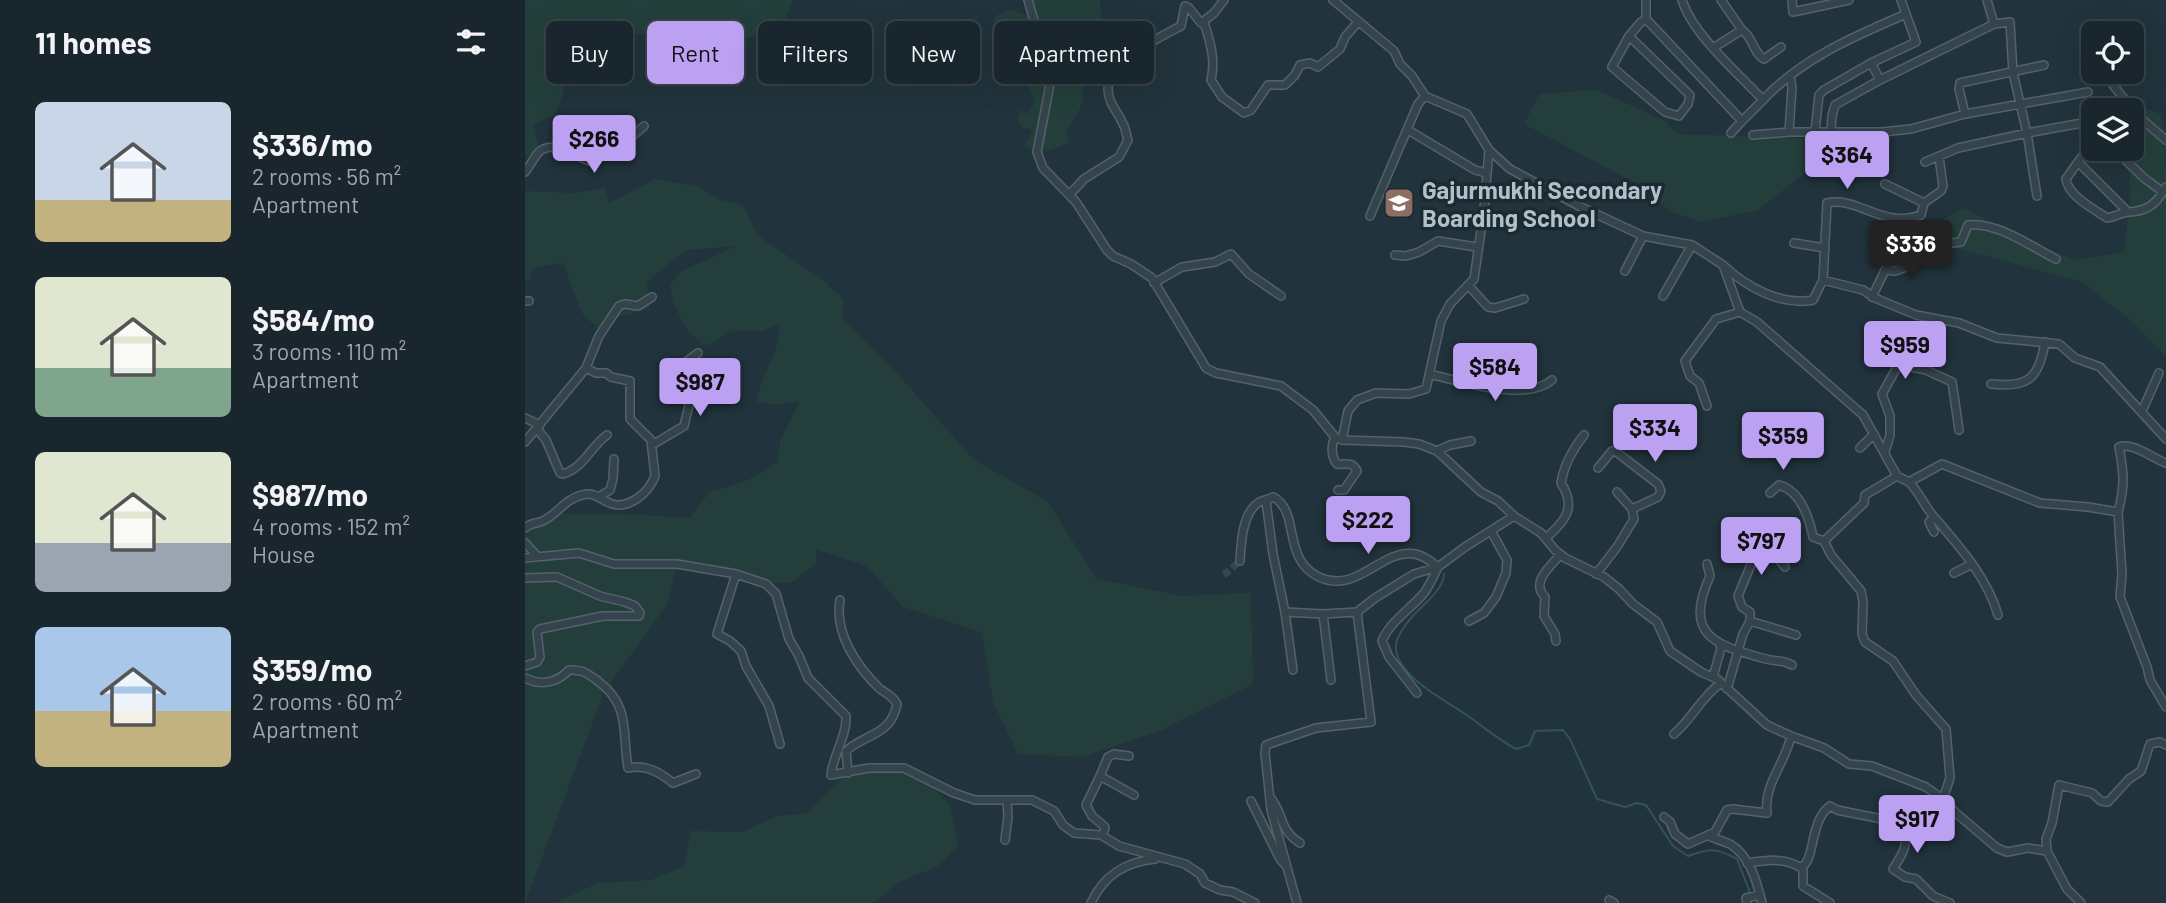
<!DOCTYPE html>
<meta charset="utf-8">
<style>
:root{--surface:#19262d;--page:#263239;--text:#f1f3f6;--muted:#9fa5aa;--line:#374349;--accent:#bca0f2}
body{margin:0;font-family:Barlow,sans-serif;background:var(--page);color:var(--text);height:100vh;display:flex;flex-direction:column;font-size:26px;white-space:nowrap}
*{box-sizing:border-box;margin:0}
p{font-size:23px;color:var(--muted)}
.icon{flex:none;width:38px;height:38px;fill:none;stroke:currentColor;stroke-width:2;stroke-linecap:round;stroke-linejoin:round}
.map{position:relative;flex:1;overflow:hidden}
.details{display:flex;flex-direction:column;background:var(--surface);width:525px}
.details>*{flex:none}
.hud{position:absolute;left:21px;top:21px;width:665px;height:63px;display:flex;gap:14px}
.tools{position:absolute;left:1556px;top:21px;display:grid;gap:14px}
.tools a{display:grid;place-items:center;width:63px;height:63px;border-radius:10px;background:var(--surface);box-shadow:0 7px 28px #0002,0 0 0 2px var(--line);font-size:35px}
.price{position:absolute;translate:-50% -60px;padding:0 16px;border-radius:7px;background:var(--accent);color:#111;font-size:23px;line-height:46px;filter:drop-shadow(0 2px 4px #0008)}
.price::after{content:'';position:absolute;left:50%;top:42px;width:21px;height:16px;margin-left:-10px;background:inherit;clip-path:polygon(0 0,100% 0,50% 100%)}
.price.on{background:#222;color:#fff}
ul{padding:0;list-style:none}
li{display:flex;align-items:center;gap:21px;height:175px;padding:0 35px}
li span{display:grid;place-items:center;flex:none;width:196px;height:140px;border-radius:10px;color:#555}
li>.icon{margin-inline-start:auto}
span .icon{width:84px;height:84px;fill:#fffc;stroke-width:1}
li b{font-size:30px}
h2{display:flex;justify-content:space-between;align-items:center;height:84px;padding:0 35px;font-size:30px}
.pill{padding:0 24px;border-radius:10px;background:var(--surface);box-shadow:0 7px 28px #0002,0 0 0 2px var(--line);font-size:24px;line-height:63px}
.pill.on{background:var(--accent);color:#111}
main{display:flex;flex:1;min-height:0}
.map>svg:first-child{display:block}
.green{fill:#243f3b}
.lines{fill:none;stroke-linecap:round;stroke-linejoin:round}
.stream{stroke:#325262;stroke-width:2}
.minor-tunnel{stroke:#374851;stroke-width:7;stroke-dasharray:7 3.5;stroke-linecap:butt}
.minor-casing{stroke:#54626a;stroke-width:10}
.minor{stroke:#35444c;stroke-width:7}
.labels{text-anchor:middle;dominant-baseline:central;stroke-width:7;stroke-linejoin:round;paint-order:stroke}
.poi-label{font-size:24px;font-weight:bold;fill:#b1bfc8;stroke:#1b2931;text-anchor:start}
</style>
<main>
<section class="details">
<h2>11 homes<svg class="icon" aria-label="filters" viewBox="0 0 24 24"><path d="M4 7h16M4 17h16"/><circle cx="9" cy="7" r="2"/><circle cx="15" cy="17" r="2"/></svg></h2>
<ul>
<li><span style="background:linear-gradient(#c9d6e8 70%,#c2b280 0)"><svg class="icon" aria-label="home" viewBox="0 0 24 24"><path d="M3 11l9-7 9 7M6 9v11h12V9"/></svg></span><div><b>$336/mo</b><p>2 rooms · 56 m²</p><p>Apartment</p></div></li>
<li><span style="background:linear-gradient(#dfe7d0 65%,#7fa58c 0)"><svg class="icon" aria-label="home" viewBox="0 0 24 24"><path d="M3 11l9-7 9 7M6 9v11h12V9"/></svg></span><div><b>$584/mo</b><p>3 rooms · 110 m²</p><p>Apartment</p></div></li>
<li><span style="background:linear-gradient(#dfe7d0 65%,#9aa5b1 0)"><svg class="icon" aria-label="home" viewBox="0 0 24 24"><path d="M3 11l9-7 9 7M6 9v11h12V9"/></svg></span><div><b>$987/mo</b><p>4 rooms · 152 m²</p><p>House</p></div></li>
<li><span style="background:linear-gradient(#a9c7e8 60%,#c2b280 0)"><svg class="icon" aria-label="home" viewBox="0 0 24 24"><path d="M3 11l9-7 9 7M6 9v11h12V9"/></svg></span><div><b>$359/mo</b><p>2 rooms · 60 m²</p><p>Apartment</p></div></li>
</ul>
</section>
<div class="map">
<svg width="1641" height="903" viewBox="0 0 1641 903">
<rect width="100%" height="100%" fill="#21333c"/>
<path class="green" d="M0,0H267L256,37L163,38L62,31L39,47L34,69L39,94L30,114L8,125L15,153L0,156Z
M506,0H575L577,27L574,40L563,57L556,107L541,131L544,143L519,152L499,146L507,132L505,129L497,128L493,118L495,110L504,113L510,100L499,80L482,61L469,21L470,16L485,10L502,15L510,33L516,32Z
M1072,90L1138,120L1153,134L1300,139L1295,161L1233,210L1177,222L1145,211L1110,183L999,124L1014,94Z
M1604,102L1635,114L1641,136V357L1607,321L1557,282L1432,248L1398,231L1439,208L1510,246L1552,260L1599,252L1605,199L1604,149H1606V110H1604Z
M130,179L174,187L196,200L218,205L232,235L298,280L319,300L317,318L370,371L449,460L522,501L572,579L657,596L726,593L728,684L637,730L558,757L493,754L468,702L457,633L378,607L342,566L291,549V564L266,583H244L152,564L141,606L79,692L0,903V525L38,514H99L165,518L185,491C212,487 231,477 253,462L255,441L275,401L252,405L231,402C236,375 257,348 254,324L237,331H207L182,346C160,335 149,308 145,285L155,272L211,246L164,250L149,259L122,282L124,308L93,317L78,334L57,313L38,263L8,268L5,280L0,282V191L48,193L80,188L84,203Z
M340,770L388,773L408,787L425,805L433,845L414,866L374,882L348,903H30L73,883L126,880L159,866L166,831L218,832L252,816L282,813L317,778Z"/>
<g class="lines">
<path class="stream" d="M919,574C918,591 898,604 887,617C880,625 869,639 871,650C875,679 924,702 946,718C961,729 974,740 991,749L1004,745L1010,731L1038,730L1045,739L1072,799L1100,807L1112,803L1121,805L1148,846L1163,856C1185,848 1192,848 1212,859L1226,895"/>
<path class="minor-tunnel" d="M699,575L715,561"/>
<g class="minor-casing">
<path id="minor" d="M503,0L526,79L512,152L518,168L551,202L582,250L588,256L606,264L627,278L681,368L691,373L756,386L788,410L810,437L817,440L879,442L894,444L912,451L956,492L973,501L989,516L1016,533L1030,550L1040,558L1079,577L1094,589L1108,604L1132,622L1145,651L1176,672L1192,679L1242,725L1266,736L1299,748L1324,764L1347,766L1401,787L1418,799L1431,813L1472,848L1482,852L1503,848L1522,851
M808,0L869,51L875,64L887,76L900,96L942,114L964,150L985,169L1054,206L1118,236L1167,245L1198,265
M1121,0V19L1217,121L1206,133
M1157,0C1168,35 1213,73 1238,100C1277,58 1330,36 1381,14
M1267,0L1268,12L1324,0
M679,22C685,42 691,59 686,80L697,97L719,113L726,110L743,85H760L770,75L775,65L785,63L793,67L815,49L820,37L833,22
M1217,30C1228,37 1228,53 1239,59L1256,47
M1104,36L1087,67L1140,112L1154,116L1163,104L1165,95L1104,36L1116,22L1121,19
M1188,48L1217,30L1196,0
M1346,63L1391,42L1376,0
M1519,65L1435,83L1434,89L1440,114L1563,92
M1588,85L1613,116L1641,140
M1217,121L1238,100
M883,130L950,170L961,173
M1290,131L1294,95L1299,90L1346,63L1355,80L1469,24L1462,0
M1306,131L1307,116L1310,105L1355,80
M1264,132L1267,88L1265,76
M1228,135L1264,132H1357L1386,129L1440,114
M1589,149L1619,178L1638,192
M1400,162L1433,148L1502,133L1488,73L1485,22L1469,24
M1553,162L1568,142
M0,172C5,166 8,159 13,153C28,138 50,157 65,161L79,152L96,146L119,126
M1360,184L1399,203
M545,194L559,179L594,157L603,140C601,135 601,129 598,124C593,112 583,103 583,89C583,63 636,36 656,26L660,6L664,8L676,23L689,13L699,0
M1512,196L1502,133L1568,121
M1603,212L1553,162L1541,179C1543,196 1569,209 1582,218C1590,217 1597,212 1605,212C1623,211 1632,203 1641,187
M845,216L893,104L900,96
M1373,220L1379,228L1428,243L1436,242L1443,225C1473,222 1505,246 1531,259
M1269,243L1300,248
M870,255L881,256L894,252L913,241L952,247
M1361,270L1370,271L1379,268L1381,251
M1100,271L1118,236
M1298,280L1302,203C1334,196 1356,229 1396,215L1399,203L1416,191L1418,186L1414,157
M629,283L657,267L690,262L706,254L724,274L756,296
M943,285L963,307L970,308L999,299
M1138,296L1167,245
M1347,297L1366,258
M0,301H4
M61,368L74,336L94,306L100,304L113,306L127,297
M904,374C936,381 1000,403 1027,380
M1466,384C1503,388 1514,379 1520,342
M1182,406L1174,383L1165,376L1160,361L1191,319L1215,312
M1617,411L1634,373
M0,418L15,425
M12,429L21,440L35,473L38,474C60,467 65,447 82,435
M810,437C806,445 806,457 812,464C822,465 827,461 832,471L819,490H813
M1641,439L1575,367L1550,358L1534,344L1472,338L1434,323L1391,315L1350,298L1338,290L1298,280L1288,300C1256,306 1221,287 1198,265L1215,312L1232,322L1338,415L1372,476L1384,482L1417,464L1515,503L1563,507L1593,512L1597,574L1595,597L1622,667L1625,680L1641,707
M817,440L823,411L832,400L851,393L884,394L901,389L916,321L925,304L949,279L959,210L964,150
M0,442L61,368L71,373H81L86,377L105,381V419L126,440L130,476C124,492 105,509 87,504C74,500 71,491 57,495C39,499 31,517 15,522C9,524 5,523 0,528
M127,445L159,426L165,401L156,379L162,361L173,353
M1335,448L1349,434
M912,451L925,445L946,441
M1360,452L1365,435V416L1357,394L1371,369L1377,365L1401,370L1427,382L1434,430
M1073,468L1087,451H1090L1133,484L1136,491L1133,497L1107,509
M1372,476L1340,495L1339,503L1299,541L1306,555L1336,591L1338,602L1337,634L1340,642L1368,661L1391,695L1421,729L1425,778L1418,799
M1384,482C1395,493 1399,506 1409,517L1404,522L1409,532
M1245,493L1254,485C1276,491 1284,517 1288,537L1299,541
M75,496L85,490L88,479L89,459
M741,501L748,554L760,612L798,614L832,612
M1593,512C1600,486 1599,473 1594,447C1608,442 1627,458 1641,463
M1409,517C1434,546 1462,577 1473,615
M1021,538C1040,521 1052,508 1036,483C1039,464 1047,450 1059,435
M0,543L12,556
M0,558L54,553L89,564H152L211,574L241,584L251,594L264,639L274,656L283,678L321,716C322,736 308,755 306,775L344,768H379L429,793L450,800H507L529,811L538,825L549,833L576,835L594,846L660,864L675,874L680,883L695,890L708,892L730,903
M715,561C716,544 717,514 733,503C737,500 743,500 748,497C776,511 756,559 794,577C833,595 856,548 890,554C899,556 906,561 913,567C909,575 905,585 899,593C886,609 865,621 857,641L864,657L892,693
M1182,564L1185,576C1158,636 1190,645 1241,659C1252,662 1256,659 1267,665
M1429,573L1447,564
M211,574L192,634L205,641L216,651L221,666L244,706L255,744
M1071,574L1092,547L1109,519L1107,509L1092,492
M0,578L32,577L75,596L100,602L110,606L115,613L114,616H78L15,629L12,632L15,657L12,662L0,666
M315,600C309,633 332,667 355,689C362,694 368,696 372,704C366,736 341,733 321,751L323,773
M760,612L768,670
M798,614L806,680
M944,621L959,613L971,597L981,573L982,560L966,531
M1225,621L1271,635
M1031,641L1030,634L1019,616L1020,597C1005,582 1026,566 1035,555
M1188,677L1196,648L1194,643
M0,678C16,686 32,683 44,670C58,669 63,674 74,682C106,706 97,734 103,768C121,764 134,772 148,783L171,774
M1202,689L1218,634L1225,621V612L1217,607L1213,596L1235,543L1239,542L1260,567
M1149,734C1167,719 1176,697 1196,683
M575,776L583,757L589,754L604,756
M745,797C760,815 753,829 775,843
M726,801L755,859L762,867
M1139,817L1145,822L1150,834L1163,844L1190,832L1202,810L1208,809L1242,813C1238,785 1261,762 1266,736
M579,831L580,827L567,816L561,805L575,776L609,795
M1184,836C1190,839 1198,841 1205,844C1225,856 1232,882 1237,903
M480,840L483,817L482,800
M1222,863C1242,860 1261,857 1278,869V886L1305,903
M1276,868C1291,859 1284,822 1305,806L1312,810L1357,819L1379,831C1384,846 1376,856 1368,869L1380,877L1391,879L1408,896L1425,903
M1084,900L1089,903
M566,903C579,875 600,862 630,859
M772,903L746,810L740,753L741,745L791,728L846,722L832,612L850,598L889,574L913,567L940,547L989,516
M1222,903L1221,898L1235,895
M1556,903L1542,889L1522,851L1521,839L1527,823L1534,785L1567,793L1576,801L1583,802L1604,779L1616,771L1625,744L1635,742L1641,745"/>
</g>
<use href="#minor" class="minor"/>
</g>
<defs>
<g id="school-square" transform="scale(1.575)"><rect x="-9" y="-9" width="18" height="18" rx="4" fill="#8d6e63" stroke="#1b2931"/><path d="M0-5L7-2L0 1L-7-2ZM-4 1L0 2.5L4 1V4Q0 6-4 4Z" fill="#fff"/></g>
</defs>
<g fill-rule="evenodd">
<use href="#school-square" x="874" y="203"/>
</g>
<g class="labels">
<g class="poi-label">
<text x="897" y="189">Gajurmukhi Secondary<tspan x="897" dy="28">Boarding School</tspan></text>
</g>
</g>
</svg>
<div class="tools">
<a><svg class="icon" aria-label="locate" viewBox="0 0 24 24"><circle cx="12" cy="12" r="6"/><path d="M12 2v4M12 18v4M2 12h4M18 12h4"/></svg></a>
<a><svg class="icon" aria-label="layers" viewBox="0 0 24 24"><path d="M12 4l9 5-9 5-9-5zM3 14l9 5 9-5"/></svg></a>
</div>
<b class="price" style="left:69px;top:175px">$266</b>
<b class="price" style="left:1322px;top:191px">$364</b>
<b class="price on" style="left:1386px;top:280px">$336</b>
<b class="price" style="left:1380px;top:381px">$959</b>
<b class="price" style="left:970px;top:403px">$584</b>
<b class="price" style="left:175px;top:418px">$987</b>
<b class="price" style="left:1130px;top:464px">$334</b>
<b class="price" style="left:1258px;top:472px">$359</b>
<b class="price" style="left:843px;top:556px">$222</b>
<b class="price" style="left:1236px;top:577px">$797</b>
<b class="price" style="left:1392px;top:855px">$917</b>
<div class="hud">
<a class="pill">Buy</a>
<a class="pill on">Rent</a>
<a class="pill">Filters</a>
<a class="pill">New</a>
<a class="pill">Apartment</a>
</div>
</div>
</main>
